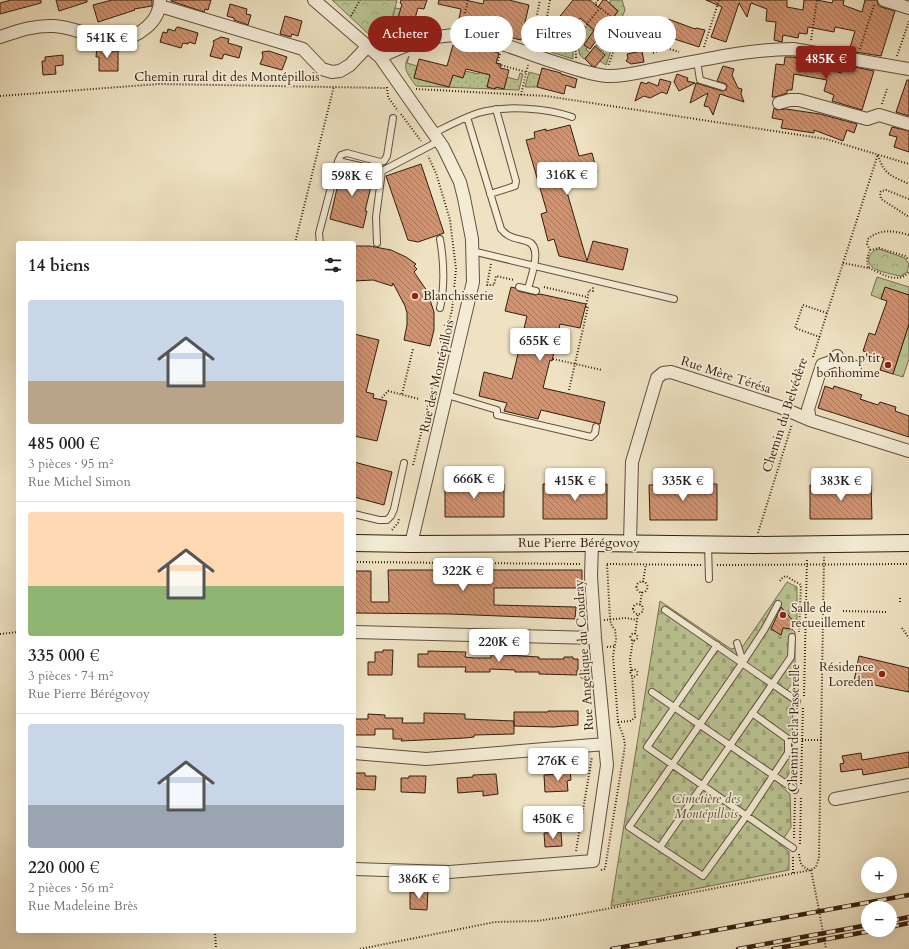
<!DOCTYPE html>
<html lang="fr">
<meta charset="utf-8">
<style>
:root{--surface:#fff;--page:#f6f6f6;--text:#202124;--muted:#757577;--line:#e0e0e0;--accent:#8f2418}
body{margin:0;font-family:Cardo,serif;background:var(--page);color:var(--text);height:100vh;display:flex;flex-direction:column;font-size:15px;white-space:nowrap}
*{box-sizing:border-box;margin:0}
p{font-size:13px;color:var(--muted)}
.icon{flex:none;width:22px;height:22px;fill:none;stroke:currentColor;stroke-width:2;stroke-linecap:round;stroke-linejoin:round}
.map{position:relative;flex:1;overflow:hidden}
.drawer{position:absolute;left:16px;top:241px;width:340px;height:692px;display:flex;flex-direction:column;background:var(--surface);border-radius:4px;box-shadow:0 4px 16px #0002}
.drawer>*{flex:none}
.banner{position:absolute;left:368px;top:16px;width:380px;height:36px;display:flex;gap:8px}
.tools{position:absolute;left:861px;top:857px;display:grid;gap:8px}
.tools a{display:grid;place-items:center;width:36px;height:36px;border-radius:50%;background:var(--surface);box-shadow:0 4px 16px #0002;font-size:20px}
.price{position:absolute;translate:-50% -34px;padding:0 9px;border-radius:4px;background:#fff;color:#222;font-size:13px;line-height:26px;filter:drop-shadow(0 1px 2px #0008)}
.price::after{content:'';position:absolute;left:50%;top:24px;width:12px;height:9px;margin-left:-6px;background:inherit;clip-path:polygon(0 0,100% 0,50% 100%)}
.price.on{background:var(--accent);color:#fff}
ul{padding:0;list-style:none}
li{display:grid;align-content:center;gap:8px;height:212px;padding:0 12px}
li+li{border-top:1px solid var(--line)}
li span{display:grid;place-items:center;height:124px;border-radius:4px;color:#555}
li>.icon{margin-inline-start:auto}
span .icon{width:72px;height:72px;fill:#fffc;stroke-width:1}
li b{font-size:17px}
h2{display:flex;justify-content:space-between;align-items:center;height:48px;padding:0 12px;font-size:17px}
.tag{padding:0 14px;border-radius:18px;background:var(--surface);box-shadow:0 4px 16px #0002;font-size:14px;line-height:36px}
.tag.on{background:var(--accent);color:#fff}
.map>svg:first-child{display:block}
.grass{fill:url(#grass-tufts);stroke:#777050}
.cemetery{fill:url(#cemetery-stones);stroke:#777050}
.park{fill:url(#park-crowns);stroke:#777050}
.garden{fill:url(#garden-dots);stroke:#777050}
.building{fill:url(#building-back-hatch);stroke:#341e0e}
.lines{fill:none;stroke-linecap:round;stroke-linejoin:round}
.lane-casing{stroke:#624f3b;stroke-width:8}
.street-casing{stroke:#624f3b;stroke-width:14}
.secondary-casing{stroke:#341e0e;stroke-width:18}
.path{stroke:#341e0e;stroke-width:2;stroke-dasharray:1 2;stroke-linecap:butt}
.lane{stroke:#f4ecd7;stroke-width:6}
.street{stroke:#f4ecd7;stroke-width:12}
.secondary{stroke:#f4ecd7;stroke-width:16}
.rail-casing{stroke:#341e0e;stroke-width:4.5}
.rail{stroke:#f4ecd7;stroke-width:3;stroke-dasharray:9;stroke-linecap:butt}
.path-bridge{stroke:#341e0e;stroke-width:2;stroke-dasharray:1 2;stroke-linecap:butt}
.poi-dot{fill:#8f2418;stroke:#f4ecd7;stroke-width:1.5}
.labels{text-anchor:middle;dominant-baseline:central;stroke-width:3.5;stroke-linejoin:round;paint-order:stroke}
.street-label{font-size:13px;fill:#341e0e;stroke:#f4ecd7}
.poi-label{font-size:13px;fill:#341e0e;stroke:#f4ecd7;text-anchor:start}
.park-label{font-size:13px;font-style:italic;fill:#5c5036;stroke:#f4ecd7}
</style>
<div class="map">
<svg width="909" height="949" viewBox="0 0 909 949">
<defs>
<pattern id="grass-tufts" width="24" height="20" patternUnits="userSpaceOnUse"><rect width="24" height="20" fill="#bac392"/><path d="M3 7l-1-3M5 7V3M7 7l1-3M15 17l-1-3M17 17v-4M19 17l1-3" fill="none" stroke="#a0a77d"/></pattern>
<pattern id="cemetery-stones" width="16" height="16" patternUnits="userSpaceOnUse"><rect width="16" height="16" fill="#bac392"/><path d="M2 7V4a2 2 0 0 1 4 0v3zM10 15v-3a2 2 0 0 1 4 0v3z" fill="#a0a77d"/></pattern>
<pattern id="park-crowns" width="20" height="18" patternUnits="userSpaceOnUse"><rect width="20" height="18" fill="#bac392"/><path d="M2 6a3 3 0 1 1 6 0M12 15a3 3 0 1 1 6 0" fill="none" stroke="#a0a77d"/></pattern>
<pattern id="garden-dots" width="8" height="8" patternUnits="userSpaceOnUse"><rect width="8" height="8" fill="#bac392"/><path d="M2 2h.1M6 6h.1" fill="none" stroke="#a0a77d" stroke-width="1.8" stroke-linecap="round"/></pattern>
<pattern id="building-back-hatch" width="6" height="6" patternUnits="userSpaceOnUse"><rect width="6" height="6" fill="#d29370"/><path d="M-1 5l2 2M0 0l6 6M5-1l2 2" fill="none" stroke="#ab775a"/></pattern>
</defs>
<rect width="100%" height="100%" fill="#eee2c2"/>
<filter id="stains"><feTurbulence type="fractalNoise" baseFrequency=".005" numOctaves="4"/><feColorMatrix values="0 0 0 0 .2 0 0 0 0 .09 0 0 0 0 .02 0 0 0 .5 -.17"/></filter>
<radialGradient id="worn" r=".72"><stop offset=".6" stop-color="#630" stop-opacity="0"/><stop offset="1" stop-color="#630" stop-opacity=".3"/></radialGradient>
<path class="grass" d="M877,277L909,287V295L885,288L881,299L871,295Z
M909,324V359L903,377L893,374Z"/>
<path class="cemetery" d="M787,582L797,587V622L792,629L795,632V679L783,696L793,703L792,769L781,786L790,794L791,827L780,844L789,852V870L611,906L660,601L731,649L743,646Z"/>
<path class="park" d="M332,0H397L386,45L375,40Z
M879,249L905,258L909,264L907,272L902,276H899C890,273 865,271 869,257C871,252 874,250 879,249Z"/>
<path class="garden" d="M611,0H622L625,10L621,20L614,17L618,11L609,3Z
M395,8L401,9L394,32L414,37L386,45Z
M606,16L619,27L606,65L600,61L595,47L607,33L598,26Z
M588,25L596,34L586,49L590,53L584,59L580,55L576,40Z
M566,36L573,46V59L551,52L556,46L557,47Z
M409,56L407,63L417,66L414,77L449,87L453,75L463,78L465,71L479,74V72L462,67L490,75L487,87L495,89L496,87L504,89L507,77L518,80L520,73L523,74L519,90L416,86C409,76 401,68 409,56Z
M529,72L540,75L537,87H525Z"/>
<path class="building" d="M11,0H41V3L0,14V3Z
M56,0H87V2L59,11Z
M112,0H152V6L134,9L135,10L98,22L93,5Z
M171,0H211L208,10L205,9L204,12L171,1Z
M401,0H427L424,9L418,8L410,36L394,32L402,4L400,3Z
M439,0H465L483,4L484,0H509L529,5L521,40L482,31L457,28L461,9L438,4Z
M573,0H590L598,7L603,0H606L618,11L590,49L584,45L594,30L580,18L570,30L557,20Z
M706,0H787V7L803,10L804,0H817L832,3L833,0H844L843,5L862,12L865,0H877L878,5L881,7L895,11L881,56L849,51L855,31L835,27L834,32L808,27L807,34L799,33L798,38L783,35L782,42L774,40L776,22L766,21L767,9L751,3L747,17L739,3L726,42L711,37L722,7Z
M230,4L247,9L246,14L251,15L248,25L234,20V18L227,16Z
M285,16L302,21L298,36L292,34L291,37L280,34Z
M668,19L695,29L696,28L705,30L699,47L662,35Z
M647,22L651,28L653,27L659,37L645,46L635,30Z
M178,27L198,33L195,44L189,42L188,44L183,43L181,48L160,42L163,32L167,33L168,29L175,31L176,28Z
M221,37L229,39L228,43L242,47L239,58L224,54L222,59L210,56L214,43L213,41Z
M467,43L491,48V51L499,53L496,63L501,64L500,68L509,70L504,89L496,87L495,89L487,87L490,75L466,69L463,78L453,75L449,87L414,78L419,59L447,66L453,45L466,48Z
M97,46L111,47V51H118V71H99V57H96Z
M595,46L605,55L595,67L592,66L585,59Z
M269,51L287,57L282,70L260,64L263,57L262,52Z
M642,51L644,62L631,64L626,61L628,58L627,54Z
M63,55V65L55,66L56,74L43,75L42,61H45V57Z
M785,57H792L821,62L820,66L841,73L844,65L874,71L862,110L832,101L834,95L824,91L827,80L794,74L792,90H787V93L775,97H772L776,64L784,65Z
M723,66L734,69L732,75L738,88L742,89L741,94L744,102L720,94L713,115L709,107L704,106L708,93L690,103L696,83L722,91L726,90L727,86L726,84L717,81Z
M542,68L561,73V74L577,79L575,88L566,85L564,94L537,87Z
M677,74L688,78L687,81L695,83L679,91L674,82Z
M660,79L671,82L667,94L662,92L650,98L644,96L635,101L641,82L647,84L648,82L658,86Z
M907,80H909V116L896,112Z
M774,108L777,110L786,109L820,114L857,124L854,133L847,130L843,141L814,130V133L781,128L783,120L772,118Z
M570,125L579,156L592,153L597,172L564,182L587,261L593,241L628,249L623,270L559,256L554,239L548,241L541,214L547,212L526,140L535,138L534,132L546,129V131Z
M892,127L909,131V152L894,147L897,137L889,135Z
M421,164L444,233L418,242L408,240L386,176Z
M342,166L374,174L365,211H367L363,228L330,219Z
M354,246H370L391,250L406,257L416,264L414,266L417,269L414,272L427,291L434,312V330L430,346L404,340L407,325V313L405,306L393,283L392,286L373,280L354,281Z
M511,287L515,288L518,291L535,295L540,294L586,304L580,328L560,324L552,361L550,360L543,388L605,402L600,424L541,410L538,419L504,411L507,403L479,396L484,372L512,379L527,316L505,311Z
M885,287L909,295V324L893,374L880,370L884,358L863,351L869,333L875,335L887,301L881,299Z
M354,334L379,340L366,392L374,394L373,398L387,401L377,441L354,436Z
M825,386L833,389L834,386L862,395L860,399L878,405L880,402L896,407L895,411L909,416V437L818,408Z
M354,462L392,472L384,505L354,497Z
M445,484H504V517H445Z
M543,484H607V519H543Z
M717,484V520H650L649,485Z
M810,485H871L872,519H810Z
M388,570H582V588H494V605L576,607L575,619L450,614L354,613V571H371V602H389Z
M781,607L796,624L792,629L783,628L781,635L771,629Z
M383,650H393L392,675H368V662H375V652H383Z
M428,651L466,652L465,657L474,658H491V654L539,657V659H564V657H573V659H578V670H577V675L539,674V672H515V670L490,669V672H465L466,667H418V654H428Z
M859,656L909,668V692L854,681Z
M548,711H578V725L553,727L514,726V712H548Z
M424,713L465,714V719L514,721V734L474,735V737L465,738L401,741L402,739H393V729H375V735H354V719H368V714L385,715V718H403L402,723H424Z
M909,752V767L863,775L862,769L841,772L840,764L844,763L842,756L861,753L862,760Z
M570,769L571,780L567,781L568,791L545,792L544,775L560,774V770Z
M354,773H365V776H376L375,790L354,789Z
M496,774L498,794L483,796V791L458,793L457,778L473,777V775Z
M409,776H426L425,793L401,792V778H409Z
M561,832L562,846L545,847L544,833Z
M416,889L428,890L427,910L410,909V892H416Z"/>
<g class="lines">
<g class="lane-casing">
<path id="lane" d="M697,61L700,80L723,87
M467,117L501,229C508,238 516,238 526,241C544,245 531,276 528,289
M434,133C448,126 463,118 478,113C504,105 547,108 572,117
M338,161L382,171L439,141
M490,194L515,186L516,181L496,109
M440,239C444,262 445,285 440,308
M320,243L319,233L338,161L341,155L347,153L380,162L384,161L387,156L393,118
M377,243L376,217L382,171
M472,251L674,299
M519,287L536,291
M447,395L497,410V415L591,437L595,433L596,427
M354,514L379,520H387L391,516L394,509L404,463
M708,545L709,579
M665,610L797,701
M737,643L743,662
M717,645L647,747L793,848
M652,692L795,790
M752,713L788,739V753L747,815L703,876L629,827L743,662L764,630L778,604
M660,847L791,657L792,637"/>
</g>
<g class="street-casing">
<path id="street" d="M314,0L380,57L443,147L460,182L464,198L472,239L473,282L411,544
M884,0L909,8
M160,6L303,49L322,69L332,72L340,71L350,65L367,47
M0,37C18,31 34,25 54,26C89,28 113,56 147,27C155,20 160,10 160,0
M380,57C406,44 440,32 470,36C498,40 525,53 551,61C570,67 587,74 607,76C625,77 644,71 661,68C704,60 748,49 793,49L909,69
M779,103L790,100H799L867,119L879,115L909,124
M837,356L831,362L822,365L808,409L810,420L909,451
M833,360L855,367
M630,543L632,462L657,378L663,373L671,372L780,407L810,420
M354,632L595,638
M354,753L426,759L605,744
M835,799L909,785
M354,869L449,872L593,861L607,765L595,638L591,576L592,543"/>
</g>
<g class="secondary-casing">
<path id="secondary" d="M354,543L411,544L592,543L754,545L909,543"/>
</g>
<path class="path" d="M550,0L547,17C563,30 576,35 576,58
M598,0L595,4L623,26L608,66
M465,13L468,0
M351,16L360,0
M811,40L817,0
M573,41L600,8
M531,44L540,0
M704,47L719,0
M860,49L874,5
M653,53L666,48L679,52
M500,54L497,64L526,72
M897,56L909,21
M387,87L388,97L398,111
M416,89L546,96L826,139L909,164
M521,95L528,65
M0,96L159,84L387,88
M882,104L887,89
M401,114L421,141
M878,155C884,175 892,176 909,184
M909,199L886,190L881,191L880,193L881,199L909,217
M295,243L334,86
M870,250L879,248L905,256L909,260
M843,263L869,268C866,261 867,256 870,250L867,244L868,239C880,228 895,231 909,235
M491,264L487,285H494L496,276L514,280
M869,268C881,273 898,285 909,272
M544,287L587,297
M820,337L795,328L803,305L827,313
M813,357L878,154
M553,359L602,370
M569,390L588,307H586L589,290L593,291V287
M402,394L413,349
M380,400L388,391L419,399
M413,465L452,310L456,269L450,220L436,173L428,156
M392,530L398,523L399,519
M758,533L792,424
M354,562L581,564
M607,564L701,565
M717,565L909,564
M780,581L783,577L786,576L801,585L799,632
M636.5 587a5.5 5.5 0 1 1 11 0a5.5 5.5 0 1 1-11 0Z
M643,582L646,564
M900,602V597
M633 609a5 5 0 1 1 10 0a5 5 0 1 1-10 0Z
M640,605L642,592
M843,611L887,612
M604,620L626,618L637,620
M902,628L909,638
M630.5 637a3.5 3.5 0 1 1 7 0a3.5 3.5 0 1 1-7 0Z
M0,634L18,632
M635,634L638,614
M607,647L616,646
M630.5 673a3.5 3.5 0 1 1 7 0a3.5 3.5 0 1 1-7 0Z
M631,671L630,659L633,640
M798,692V662
M804,696L807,558
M618,722L631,721L635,717L632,675
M797,736V708
M802,740H821
M795,780L796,756
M801,784L803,706
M794,838L795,798
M800,844L801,796
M576,851L592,757
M799,854C800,863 801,867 810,870
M601,870L605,869L625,746L624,738L618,722L613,656L616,639L615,630L611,624L610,618L607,564
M811,870L818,905
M793,873V856
M215,931L216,949
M360,949L495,922L537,921L564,917L811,870L816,867L819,858L824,557"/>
<use href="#lane" class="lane"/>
<use href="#street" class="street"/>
<use href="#secondary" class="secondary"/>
<g class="rail-casing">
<path id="rail" d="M890,921L909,917
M890,927L909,923
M612,949L909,895
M738,949L868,925
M773,949L876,930"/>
</g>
<use href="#rail" class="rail"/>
<path class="path-bridge" d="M818,905L826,949"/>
</g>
<g class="poi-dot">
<circle cx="415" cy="296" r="4"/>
<circle cx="888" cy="365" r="4"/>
<circle cx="783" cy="615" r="4"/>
<circle cx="882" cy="674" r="4"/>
</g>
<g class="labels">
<g class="street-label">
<text x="227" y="77">Chemin rural dit des Montépillois</text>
<text transform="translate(726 375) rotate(18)">Rue Mère Térésa</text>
<text transform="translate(437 376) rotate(-77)">Rue des Montépillois</text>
<text transform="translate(785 415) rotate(-72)">Chemin du Belvédère</text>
<text x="579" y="543">Rue Pierre Bérégovoy</text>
<text transform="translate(584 655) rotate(-94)">Rue Angélique du Coudray</text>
<text transform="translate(794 728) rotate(-89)">Chemin de la Passerelle</text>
</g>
<g class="poi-label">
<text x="423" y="296">Blanchisserie</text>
<text x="880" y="358" text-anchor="end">Mon p'tit<tspan x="880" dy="15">bonhomme</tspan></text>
<text x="791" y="608">Salle de<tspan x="791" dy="15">recueillement</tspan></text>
<text x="874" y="667" text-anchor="end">Résidence<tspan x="874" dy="15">Loreden</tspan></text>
</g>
<g class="park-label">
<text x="706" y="799">Cimetière des<tspan x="706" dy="15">Montépillois</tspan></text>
</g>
</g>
<rect width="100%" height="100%" filter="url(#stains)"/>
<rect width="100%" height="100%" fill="url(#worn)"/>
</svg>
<div class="tools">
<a>+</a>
<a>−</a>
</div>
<b class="price" style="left:107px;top:59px">541K €</b>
<b class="price on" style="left:826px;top:80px">485K €</b>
<b class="price" style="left:567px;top:196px">316K €</b>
<b class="price" style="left:352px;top:197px">598K €</b>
<b class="price" style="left:540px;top:362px">655K €</b>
<b class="price" style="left:474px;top:500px">666K €</b>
<b class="price" style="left:575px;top:502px">415K €</b>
<b class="price" style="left:683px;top:502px">335K €</b>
<b class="price" style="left:841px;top:502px">383K €</b>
<b class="price" style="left:463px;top:592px">322K €</b>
<b class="price" style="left:499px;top:663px">220K €</b>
<b class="price" style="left:558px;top:782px">276K €</b>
<b class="price" style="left:553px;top:840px">450K €</b>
<b class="price" style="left:419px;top:900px">386K €</b>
<div class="banner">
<a class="tag on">Acheter</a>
<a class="tag">Louer</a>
<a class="tag">Filtres</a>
<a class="tag">Nouveau</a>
</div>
<section class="drawer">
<h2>14 biens<svg class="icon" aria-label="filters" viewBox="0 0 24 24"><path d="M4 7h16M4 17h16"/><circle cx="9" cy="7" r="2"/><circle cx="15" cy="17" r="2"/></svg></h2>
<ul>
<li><span style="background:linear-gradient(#c9d6e8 65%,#b9a48a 0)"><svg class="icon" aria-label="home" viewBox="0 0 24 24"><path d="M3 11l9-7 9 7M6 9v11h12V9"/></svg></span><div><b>485 000 €</b><p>3 pièces · 95 m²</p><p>Rue Michel Simon</p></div></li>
<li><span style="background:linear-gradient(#ffd9b3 60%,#8fb573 0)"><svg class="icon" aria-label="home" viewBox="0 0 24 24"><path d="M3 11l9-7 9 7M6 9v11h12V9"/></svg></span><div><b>335 000 €</b><p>3 pièces · 74 m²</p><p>Rue Pierre Bérégovoy</p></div></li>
<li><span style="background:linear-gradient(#c9d6e8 65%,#9aa5b1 0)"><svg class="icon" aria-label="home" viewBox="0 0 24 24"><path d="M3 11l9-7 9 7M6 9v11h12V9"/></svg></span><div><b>220 000 €</b><p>2 pièces · 56 m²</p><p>Rue Madeleine Brès</p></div></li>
</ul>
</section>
</div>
